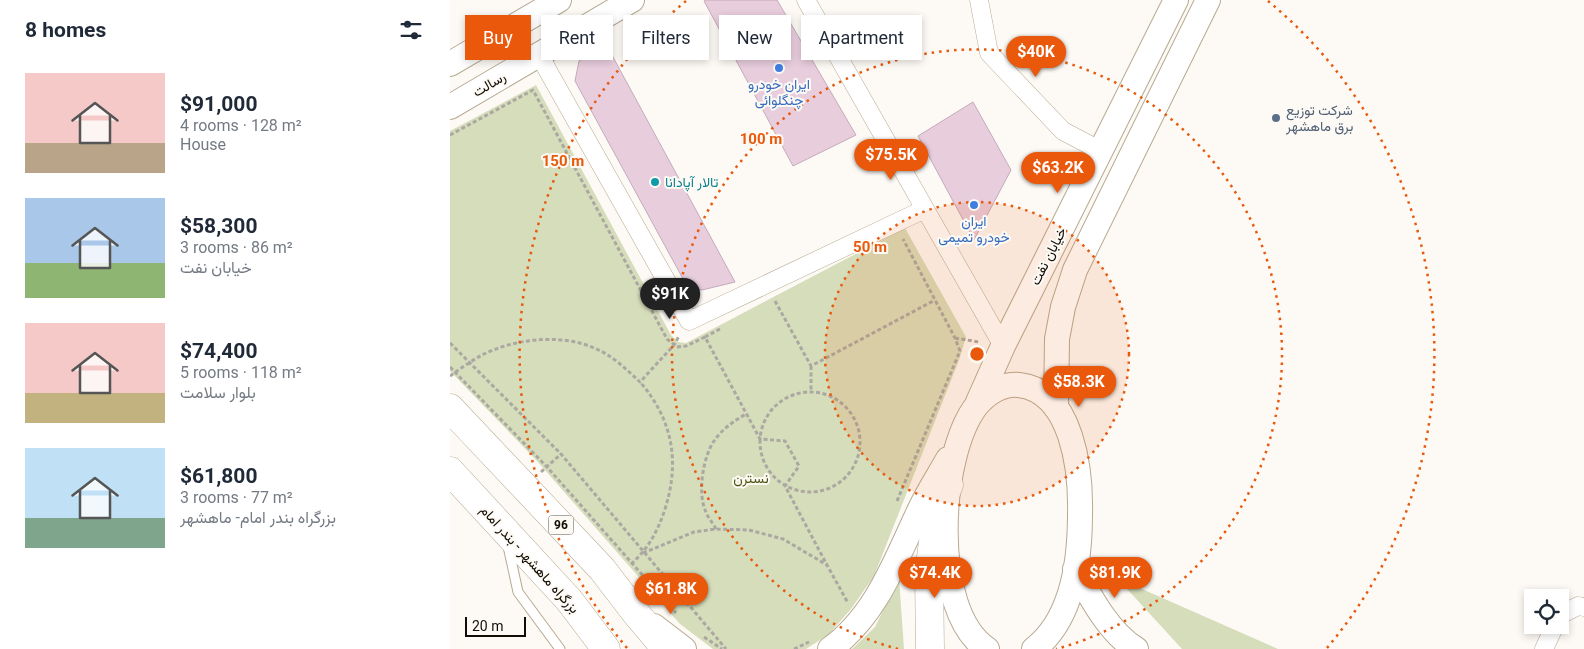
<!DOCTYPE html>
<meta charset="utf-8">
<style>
:root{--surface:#fff;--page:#f6f6f7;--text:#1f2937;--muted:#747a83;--accent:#ea580c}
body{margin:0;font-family:Roboto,Vazirmatn,sans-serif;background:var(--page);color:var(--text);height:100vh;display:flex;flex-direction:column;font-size:19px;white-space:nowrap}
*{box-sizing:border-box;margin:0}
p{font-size:16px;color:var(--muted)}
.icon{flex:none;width:28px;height:28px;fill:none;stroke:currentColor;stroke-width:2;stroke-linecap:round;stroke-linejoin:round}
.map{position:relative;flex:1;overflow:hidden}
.panel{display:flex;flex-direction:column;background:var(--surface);width:450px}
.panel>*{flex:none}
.banner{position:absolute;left:15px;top:15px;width:475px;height:45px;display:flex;gap:10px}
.fabs{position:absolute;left:1074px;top:589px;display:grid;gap:10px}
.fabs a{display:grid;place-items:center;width:45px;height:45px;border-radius:0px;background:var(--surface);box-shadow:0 2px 8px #0003;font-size:25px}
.scale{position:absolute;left:15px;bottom:12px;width:61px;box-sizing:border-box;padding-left:5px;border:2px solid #110d05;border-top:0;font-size:14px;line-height:18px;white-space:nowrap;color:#110d05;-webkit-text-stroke:4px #fdfaf5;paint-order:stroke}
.price{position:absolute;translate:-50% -42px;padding:0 11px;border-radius:18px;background:var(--accent);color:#fff;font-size:16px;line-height:32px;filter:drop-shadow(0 1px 2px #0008)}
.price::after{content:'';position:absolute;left:50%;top:30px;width:15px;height:11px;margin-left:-8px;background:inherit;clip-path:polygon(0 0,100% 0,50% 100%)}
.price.on{background:#222;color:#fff}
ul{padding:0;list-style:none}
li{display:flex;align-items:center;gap:15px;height:125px;padding:0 25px}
li span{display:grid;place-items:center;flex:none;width:140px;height:100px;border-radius:0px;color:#555}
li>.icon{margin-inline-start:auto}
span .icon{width:60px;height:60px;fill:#fffc;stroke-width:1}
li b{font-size:21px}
h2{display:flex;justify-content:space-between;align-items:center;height:60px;padding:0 25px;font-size:21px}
.pill{padding:0 18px;border-radius:0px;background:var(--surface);box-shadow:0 2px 8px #0003;font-size:18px;line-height:45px}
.pill.on{background:var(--accent);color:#fff}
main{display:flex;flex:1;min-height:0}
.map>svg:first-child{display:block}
.green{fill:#d6ddbb}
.building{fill:#e8cddd;stroke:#c4aaba}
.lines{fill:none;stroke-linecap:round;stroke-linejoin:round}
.lane-casing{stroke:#b6a991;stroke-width:11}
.street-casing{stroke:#b6a991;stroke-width:19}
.secondary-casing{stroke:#b6a991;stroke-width:26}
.highway-casing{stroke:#b6a991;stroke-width:29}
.path{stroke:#aba8a2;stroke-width:3;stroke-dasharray:4 2.5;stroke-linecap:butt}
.lane{stroke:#fff;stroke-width:9}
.street{stroke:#fff;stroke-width:18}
.secondary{stroke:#fff;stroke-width:24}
.highway{stroke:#fff;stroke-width:28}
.ring{fill:none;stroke:#e8590c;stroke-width:2.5;stroke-dasharray:2.5 5}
.shop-dot{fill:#3f7fe0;stroke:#fdfaf5;stroke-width:2}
.service-dot{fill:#5c6f8a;stroke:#fdfaf5;stroke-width:2}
.culture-dot{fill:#0f9aa8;stroke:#fdfaf5;stroke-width:2}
.labels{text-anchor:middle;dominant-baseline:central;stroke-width:4;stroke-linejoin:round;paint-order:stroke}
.shield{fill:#fdfaf5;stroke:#58544d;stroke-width:1}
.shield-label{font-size:12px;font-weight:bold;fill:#110d05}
.street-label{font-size:14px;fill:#110d05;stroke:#fdfaf5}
.shop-label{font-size:14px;fill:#366cbe;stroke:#fdfaf5}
.service-label{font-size:14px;fill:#4e5e75;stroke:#fdfaf5;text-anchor:start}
.culture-label{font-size:14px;fill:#0d838f;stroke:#fdfaf5;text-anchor:start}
.park-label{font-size:14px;fill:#4f5713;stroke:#fdfaf5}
.centre{fill:#e8590c;stroke:#fdfaf5;stroke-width:2.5}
.ring-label{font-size:15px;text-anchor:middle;font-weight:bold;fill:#e8590c;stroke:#fdfaf5;stroke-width:4;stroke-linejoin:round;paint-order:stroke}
</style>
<main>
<section class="panel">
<h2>8 homes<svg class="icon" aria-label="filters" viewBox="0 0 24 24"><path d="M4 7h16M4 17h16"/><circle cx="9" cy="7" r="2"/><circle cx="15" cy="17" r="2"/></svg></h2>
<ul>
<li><span style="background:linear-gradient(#f6c9c9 70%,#b9a48a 0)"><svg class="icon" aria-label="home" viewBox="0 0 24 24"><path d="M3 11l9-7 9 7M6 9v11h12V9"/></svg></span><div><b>$91,000</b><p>4 rooms · 128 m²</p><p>House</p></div></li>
<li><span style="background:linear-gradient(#a9c7e8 65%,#8fb573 0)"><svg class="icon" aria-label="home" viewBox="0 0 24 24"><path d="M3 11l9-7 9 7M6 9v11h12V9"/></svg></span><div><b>$58,300</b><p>3 rooms · 86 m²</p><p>خیابان نفت</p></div></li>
<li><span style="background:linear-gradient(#f6c9c9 70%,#c2b280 0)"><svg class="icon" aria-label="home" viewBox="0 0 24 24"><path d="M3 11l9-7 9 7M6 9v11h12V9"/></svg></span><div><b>$74,400</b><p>5 rooms · 118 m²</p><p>بلوار سلامت</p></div></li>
<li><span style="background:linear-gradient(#bfe0f5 70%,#7fa58c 0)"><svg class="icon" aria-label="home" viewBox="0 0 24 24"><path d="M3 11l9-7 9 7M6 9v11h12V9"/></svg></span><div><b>$61,800</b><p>3 rooms · 77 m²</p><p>بزرگراه بندر امام- ماهشهر</p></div></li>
</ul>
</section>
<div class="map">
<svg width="1134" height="649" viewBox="0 0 1134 649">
<rect width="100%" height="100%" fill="#fdfaf5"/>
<path class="green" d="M86,85L221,335L228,342L236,343L455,228L516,337L509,360L424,576L401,609L378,635L356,649H263L230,624L87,461L0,371V131Z
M449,578L454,649H402L425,627Z
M667,578L828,649H732Z"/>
<path class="building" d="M256,0H327L406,135L343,166L254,1Z
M157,46L285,282L252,290L238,288L125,81L129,61Z
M523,102L561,170L524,240L468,136Z"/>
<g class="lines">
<g class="lane-casing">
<path id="lane" d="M58,546L68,592L110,649"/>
</g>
<g class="street-casing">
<path id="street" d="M356,0L553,346
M529,0L539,53L613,131L651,151
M89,55L239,321L475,209
M1110,615L1128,606L1134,607
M1094,649L1105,625"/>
</g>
<g class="secondary-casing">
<path id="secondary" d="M0,64L109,0
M0,107L182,0
M528,402L553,346L726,0
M606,408L607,339L613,307L625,270L758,0
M625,569C640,596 659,633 686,649
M204,626L234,649
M380,649C427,615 446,559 470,509C478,492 489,475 498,459
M537,649C479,611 488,454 527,405C537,393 553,383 569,385C623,391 631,472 630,514C630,560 623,619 584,649"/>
</g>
<g class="highway-casing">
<path id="highway" d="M0,408L152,569L185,612L216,649
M0,471L119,600L156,649
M480,649L479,573L487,511L499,485"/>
</g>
<path class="path" d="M0,135L83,90L217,339L227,347L236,346L255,337
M325,301L361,366L485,300
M270,329L255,337L310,439L335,441L349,466L335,486L377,565
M505,338L529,342
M0,343L111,454L276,649
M361,366V391
M0,367L97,467L226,613
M0,376C10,369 21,361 32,355C64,339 110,333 144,348C162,355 176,369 190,382L224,345L229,336
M310 442a50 50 0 1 1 100 0a50 50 0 1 1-100 0Z
M91,472L111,454
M447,501L510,351L505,338L453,239
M266,529C263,523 258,518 256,512C247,494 253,457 264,441C272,429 284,421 296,414
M193,553L244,532L266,529L299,530L333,539L377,565L398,603
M181,564C198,549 208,531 215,509C230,462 223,420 190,382
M254,637L272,649
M344,649L359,642"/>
<use href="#lane" class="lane"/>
<use href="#street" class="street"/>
<use href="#secondary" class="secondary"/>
<use href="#highway" class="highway"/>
</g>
<circle cx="527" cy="354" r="152" fill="#e8590c" fill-opacity=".12"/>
<g class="ring">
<circle cx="527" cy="354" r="152"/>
<path d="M448 649A305 305 0 1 1 606 649"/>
<path d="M177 648A457 457 0 0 1 236 1M818 1A457 457 0 0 1 877 648"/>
</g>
<g class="shop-dot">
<circle cx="329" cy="68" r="5"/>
<circle cx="524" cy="205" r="5"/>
</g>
<circle class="service-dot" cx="826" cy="118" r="5"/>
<circle class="culture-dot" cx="205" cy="182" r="5"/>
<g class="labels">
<rect class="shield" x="98.5" y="515.5" width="25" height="19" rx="4"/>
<g class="shield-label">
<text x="111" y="525">96</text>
</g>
<g class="street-label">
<text transform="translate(39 84) rotate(-30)">رسالت</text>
<text transform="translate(598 256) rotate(-63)">خیابان نفت</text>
<text transform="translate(80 559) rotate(48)">بزرگراه ماهشهر - بندر امام</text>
</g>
<g class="shop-label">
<text x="329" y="84">ایران خودرو<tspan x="329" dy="16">چنگلوائی</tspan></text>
<text x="524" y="221">ایران<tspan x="524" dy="16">خودرو تمیمی</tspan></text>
</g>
<g class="service-label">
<text x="836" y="110">شرکت توزیع<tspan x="836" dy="16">برق ماهشهر</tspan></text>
</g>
<g class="culture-label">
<text x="215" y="182">تالار آپادانا</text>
</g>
<g class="park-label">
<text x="301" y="478">نسترن</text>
</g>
</g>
<circle cx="527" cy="354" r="8" class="centre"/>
<g class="ring-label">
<text x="311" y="144">100 m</text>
<text x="113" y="166">150 m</text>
<text x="420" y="252">50 m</text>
</g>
</svg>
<div class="fabs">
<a><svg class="icon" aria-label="locate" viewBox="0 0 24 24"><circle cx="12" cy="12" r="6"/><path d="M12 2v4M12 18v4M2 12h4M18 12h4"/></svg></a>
</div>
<div class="scale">20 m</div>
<b class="price" style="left:586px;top:78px">$40K</b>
<b class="price" style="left:441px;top:181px">$75.5K</b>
<b class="price" style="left:608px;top:194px">$63.2K</b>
<b class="price on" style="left:220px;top:320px">$91K</b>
<b class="price" style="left:629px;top:408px">$58.3K</b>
<b class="price" style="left:485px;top:599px">$74.4K</b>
<b class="price" style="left:665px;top:599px">$81.9K</b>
<b class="price" style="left:221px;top:615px">$61.8K</b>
<div class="banner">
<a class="pill on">Buy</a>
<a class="pill">Rent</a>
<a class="pill">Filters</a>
<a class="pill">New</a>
<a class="pill">Apartment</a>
</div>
</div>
</main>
